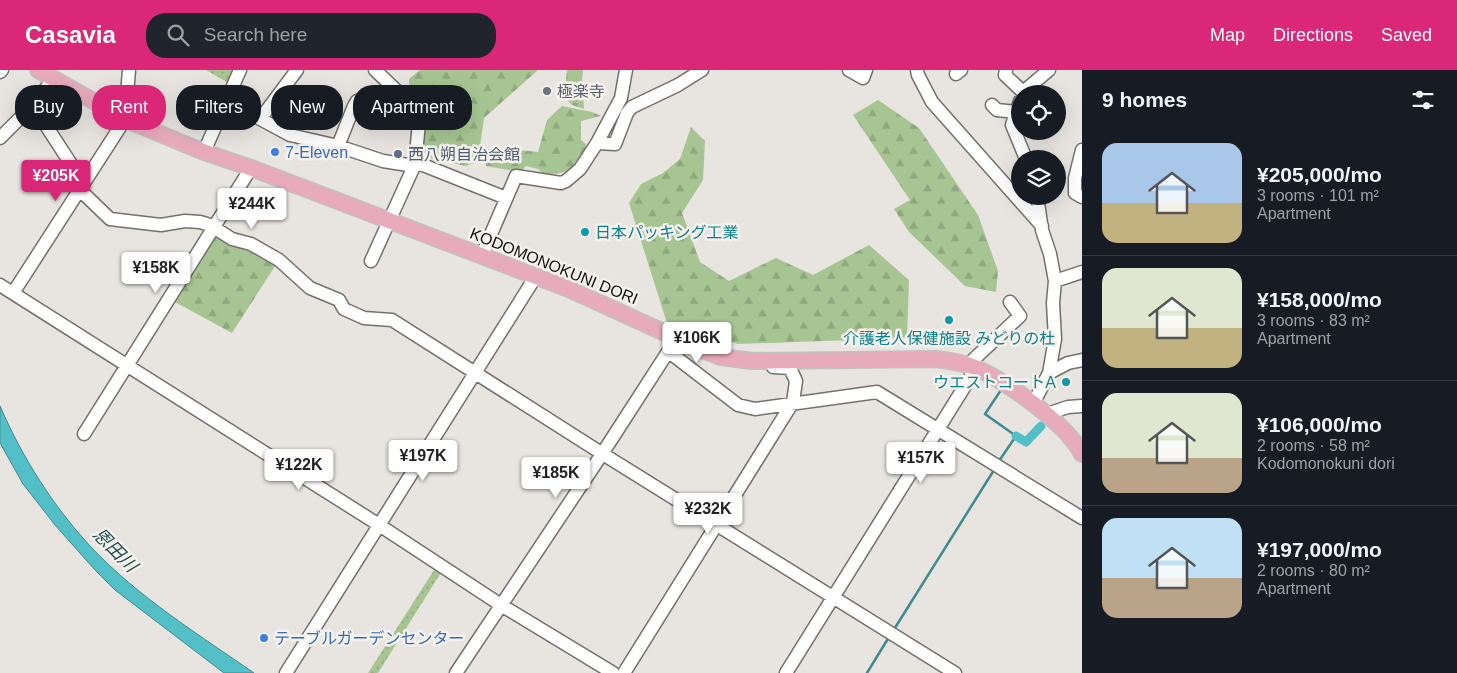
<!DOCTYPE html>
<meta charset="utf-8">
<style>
:root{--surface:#171b24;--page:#20242c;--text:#f1f3f6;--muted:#9ea1a6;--line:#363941;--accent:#db2777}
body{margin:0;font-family:Helvetica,"Noto Sans JP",sans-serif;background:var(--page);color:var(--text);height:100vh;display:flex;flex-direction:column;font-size:19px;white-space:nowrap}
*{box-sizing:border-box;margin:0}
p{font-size:16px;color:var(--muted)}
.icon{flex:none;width:28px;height:28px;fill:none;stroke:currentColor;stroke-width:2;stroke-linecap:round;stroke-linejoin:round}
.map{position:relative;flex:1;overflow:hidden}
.side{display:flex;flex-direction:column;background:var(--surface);width:375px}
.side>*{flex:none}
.hud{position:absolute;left:15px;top:15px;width:475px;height:45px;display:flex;gap:10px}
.fabs{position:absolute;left:1011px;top:15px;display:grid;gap:10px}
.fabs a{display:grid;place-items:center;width:55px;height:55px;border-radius:50%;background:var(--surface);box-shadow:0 5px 20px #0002;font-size:25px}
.price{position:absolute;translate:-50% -42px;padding:0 11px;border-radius:5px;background:#fff;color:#222;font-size:16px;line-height:32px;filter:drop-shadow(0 1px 2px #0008)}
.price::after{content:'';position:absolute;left:50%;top:30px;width:15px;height:11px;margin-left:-8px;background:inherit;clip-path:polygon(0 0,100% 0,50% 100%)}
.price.active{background:var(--accent);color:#fff}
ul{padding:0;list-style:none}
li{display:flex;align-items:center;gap:15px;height:125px;padding:0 20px}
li+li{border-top:1px solid var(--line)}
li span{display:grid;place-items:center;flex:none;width:140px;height:100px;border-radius:15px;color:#555}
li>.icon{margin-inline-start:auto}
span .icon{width:60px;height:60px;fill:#fffc;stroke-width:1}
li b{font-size:21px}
h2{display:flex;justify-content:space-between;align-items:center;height:60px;padding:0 20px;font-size:21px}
.tag{padding:0 18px;border-radius:20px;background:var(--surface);box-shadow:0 5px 20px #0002;font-size:18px;line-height:45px}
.tag.active{background:var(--accent);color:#fff}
header{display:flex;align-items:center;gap:30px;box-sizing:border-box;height:70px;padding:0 25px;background:var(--accent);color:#fff}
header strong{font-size:24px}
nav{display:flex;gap:28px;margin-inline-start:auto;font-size:18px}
.search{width:350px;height:45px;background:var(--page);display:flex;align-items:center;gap:12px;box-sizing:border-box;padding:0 18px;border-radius:20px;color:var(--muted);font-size:19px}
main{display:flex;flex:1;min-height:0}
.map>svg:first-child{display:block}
.grass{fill:url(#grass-dots)}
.forest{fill:url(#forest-firs)}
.cemetery{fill:url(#cemetery-stones)}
.water{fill:#53bfc6;stroke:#408b90}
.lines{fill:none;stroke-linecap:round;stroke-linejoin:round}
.stream{stroke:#408b90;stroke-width:2.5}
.canal{stroke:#53bfc6;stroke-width:9}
.minor-casing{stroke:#74706c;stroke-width:15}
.major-casing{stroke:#c2c1c1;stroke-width:18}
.minor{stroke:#fff;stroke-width:12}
.major{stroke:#e7abbc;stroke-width:15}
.worship-dot{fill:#6b7280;stroke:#f5f1ec;stroke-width:2}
.shop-dot{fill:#3f7fe0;stroke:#f5f1ec;stroke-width:2}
.service-dot{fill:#5c6f8a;stroke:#f5f1ec;stroke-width:2}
.culture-dot{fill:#0f9aa8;stroke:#f5f1ec;stroke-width:2}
.labels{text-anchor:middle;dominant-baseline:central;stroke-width:5;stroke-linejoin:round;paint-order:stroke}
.worship-label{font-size:16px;fill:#5b616d;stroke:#f5f1ec;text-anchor:start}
.shop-label{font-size:16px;fill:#366cbe;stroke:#f5f1ec;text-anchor:start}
.service-label{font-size:16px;fill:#4e5e75;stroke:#f5f1ec;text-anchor:start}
.culture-label{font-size:16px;fill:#0d838f;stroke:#f5f1ec;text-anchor:start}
.street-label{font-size:16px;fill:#141211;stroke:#f5f1ec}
.water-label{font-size:18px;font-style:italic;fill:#1f4f52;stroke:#f5f1ec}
</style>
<header>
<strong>Casavia</strong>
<div class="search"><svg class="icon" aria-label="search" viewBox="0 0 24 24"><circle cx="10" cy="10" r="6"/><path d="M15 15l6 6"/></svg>Search here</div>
<nav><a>Map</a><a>Directions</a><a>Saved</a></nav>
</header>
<main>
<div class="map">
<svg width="1082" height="603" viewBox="0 0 1082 603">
<defs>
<pattern id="grass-dots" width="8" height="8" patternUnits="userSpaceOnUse" patternTransform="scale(1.25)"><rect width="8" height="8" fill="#a7c593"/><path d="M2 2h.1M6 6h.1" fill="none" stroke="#8fa87e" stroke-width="1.8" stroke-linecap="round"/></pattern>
<pattern id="forest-firs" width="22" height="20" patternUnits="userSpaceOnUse" patternTransform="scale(1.25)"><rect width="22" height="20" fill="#a7c593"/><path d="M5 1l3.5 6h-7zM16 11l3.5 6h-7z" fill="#8fa87e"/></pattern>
<pattern id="cemetery-stones" width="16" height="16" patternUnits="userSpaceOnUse" patternTransform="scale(1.25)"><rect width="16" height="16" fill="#a7c593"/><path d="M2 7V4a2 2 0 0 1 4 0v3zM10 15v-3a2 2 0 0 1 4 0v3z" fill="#8fa87e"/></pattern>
</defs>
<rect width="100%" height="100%" fill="#e8e4df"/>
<path class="grass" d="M206,0H236L230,14Z
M436,497L442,501L378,603H368Z"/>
<path class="forest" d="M420,0H538L484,48L478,91L466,96L425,87L411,70L409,9Z
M878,30L919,58L978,145L998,201L996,222L965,216L909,162L894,139L910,130L853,45Z
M562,36L592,42L601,46L581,51V70L586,74C587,87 572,100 561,103C555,104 550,104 544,105L538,99L526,96L520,102L486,96L485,79H509L538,82L547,50Z
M691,57L705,71L703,110L682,143L700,192L729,211L776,188L813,205L869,175L909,210L907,268L738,274L667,253L629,133L641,114L663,103L680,89Z
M216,162L248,177L277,193L232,263L173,231Z"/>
<path class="cemetery" d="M567,0H583L582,10L584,39L572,35L564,27Z"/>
<path class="water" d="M0,336C22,387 53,436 91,477C138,527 198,564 254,603H224L115,520L95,500L55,455L23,414L0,373Z"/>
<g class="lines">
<path class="stream" d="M999,391L1016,366L985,344L1001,320
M893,561L994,400
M867,603L889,567"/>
<path class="canal" d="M1016,366L1026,372L1041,356"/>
<g class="minor-casing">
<path id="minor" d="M849,0L863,8L866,0
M917,0L918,5L932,32L1042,156
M1006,0L1005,5L1023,22L1049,0
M0,2L2,0
M956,4L961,0
M227,31L290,65L338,76L383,91L408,95L415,94L420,43L375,0
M1020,31L1012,55L1026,89
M35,33L45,54L71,94L80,120L110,149L161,155L185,151L200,152L210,155L232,169L251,174L279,190L310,218L339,230L344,239L364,248L392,250L606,386L955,603
M992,35L997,40L1016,42
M261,48L297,0
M0,68L35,33L53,9
M597,73L615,74L627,43L632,37L678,15L702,0
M338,76L354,36L357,31
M1082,80L1075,108V123L1082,127
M204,82L240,0
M1037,126L1042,160L1050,184L1055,211L1053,233L1055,269L1049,303
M482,185L516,106L561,113L566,111L580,99L597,73L621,28L626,0
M371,191L415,94L423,95L506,128
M1055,211L1082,202
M0,215L376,453L501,535L613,603
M13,223L122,54V47L126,37L129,0
M669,282L738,335L755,339L877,322L1082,448
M1033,334L1049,303L1068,293L1082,290
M1047,344L1068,337L1082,336
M84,364L251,98
M286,603L536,206
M456,603L602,384L673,274
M624,603L793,332L796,311L790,298L773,297
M786,603L973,303V290L1020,246L1010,232"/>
</g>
<g class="major-casing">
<path id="major" d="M38,0L127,50L204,82L251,98L569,219L698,278L721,287L752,291L936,289C949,291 961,292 974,297C1006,311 1066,353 1082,384"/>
</g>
<use href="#minor" class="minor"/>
<use href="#major" class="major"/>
</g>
<circle class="worship-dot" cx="547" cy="21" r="5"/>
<g class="shop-dot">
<circle cx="275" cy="82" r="5"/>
<circle cx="264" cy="568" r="5"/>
</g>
<circle class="service-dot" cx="398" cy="84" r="5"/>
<g class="culture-dot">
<circle cx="585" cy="162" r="5"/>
<circle cx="949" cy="250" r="5"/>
<circle cx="1066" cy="312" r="5"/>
</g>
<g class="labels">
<g class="worship-label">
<text x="557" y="21">極楽寺</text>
</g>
<g class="shop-label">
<text x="285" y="82">7-Eleven</text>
<text x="274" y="568">テーブルガーデンセンター</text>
</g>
<g class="service-label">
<text x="408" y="84">西八朔自治会館</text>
</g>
<g class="culture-label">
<text x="595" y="162">日本パッキング工業</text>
<text x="949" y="268" text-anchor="middle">介護老人保健施設 みどりの杜</text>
<text x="1056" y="312" text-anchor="end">ウエストコートA</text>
</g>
<g class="street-label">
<text transform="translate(554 196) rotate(22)">KODOMONOKUNI DORI</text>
</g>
<g class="water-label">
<text transform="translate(115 480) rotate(45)">恩田川</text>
</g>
</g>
</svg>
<div class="fabs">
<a><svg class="icon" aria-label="locate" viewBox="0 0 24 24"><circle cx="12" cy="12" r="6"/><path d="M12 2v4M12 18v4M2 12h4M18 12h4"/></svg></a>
<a><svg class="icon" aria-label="layers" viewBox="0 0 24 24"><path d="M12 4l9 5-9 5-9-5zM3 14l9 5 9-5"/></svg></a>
</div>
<b class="price active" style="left:56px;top:132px">¥205K</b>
<b class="price" style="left:252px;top:160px">¥244K</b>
<b class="price" style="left:156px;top:224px">¥158K</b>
<b class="price" style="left:697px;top:294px">¥106K</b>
<b class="price" style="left:423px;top:412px">¥197K</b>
<b class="price" style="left:921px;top:414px">¥157K</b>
<b class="price" style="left:299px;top:421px">¥122K</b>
<b class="price" style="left:556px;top:429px">¥185K</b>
<b class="price" style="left:708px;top:465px">¥232K</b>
<div class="hud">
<a class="tag">Buy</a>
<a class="tag active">Rent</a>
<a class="tag">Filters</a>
<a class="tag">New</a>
<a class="tag">Apartment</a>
</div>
</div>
<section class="side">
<h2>9 homes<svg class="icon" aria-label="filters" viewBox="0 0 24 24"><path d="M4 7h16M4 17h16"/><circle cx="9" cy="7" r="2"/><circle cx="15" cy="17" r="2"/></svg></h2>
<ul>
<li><span style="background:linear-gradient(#a9c7e8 60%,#c2b280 0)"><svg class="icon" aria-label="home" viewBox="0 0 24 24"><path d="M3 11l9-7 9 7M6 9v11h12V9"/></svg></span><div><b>¥205,000/mo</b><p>3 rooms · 101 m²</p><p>Apartment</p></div></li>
<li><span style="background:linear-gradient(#dfe7d0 60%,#c2b280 0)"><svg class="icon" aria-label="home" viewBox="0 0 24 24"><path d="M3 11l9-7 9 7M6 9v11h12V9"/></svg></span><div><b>¥158,000/mo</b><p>3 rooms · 83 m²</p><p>Apartment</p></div></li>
<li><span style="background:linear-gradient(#dfe7d0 65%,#b9a48a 0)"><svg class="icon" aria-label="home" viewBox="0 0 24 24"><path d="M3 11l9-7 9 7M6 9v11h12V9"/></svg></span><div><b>¥106,000/mo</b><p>2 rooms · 58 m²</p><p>Kodomonokuni dori</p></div></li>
<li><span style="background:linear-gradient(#bfe0f5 60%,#b9a48a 0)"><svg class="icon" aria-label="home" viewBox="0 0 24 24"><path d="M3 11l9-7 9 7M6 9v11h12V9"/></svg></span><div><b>¥197,000/mo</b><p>2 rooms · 80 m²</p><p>Apartment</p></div></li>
</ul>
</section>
</main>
